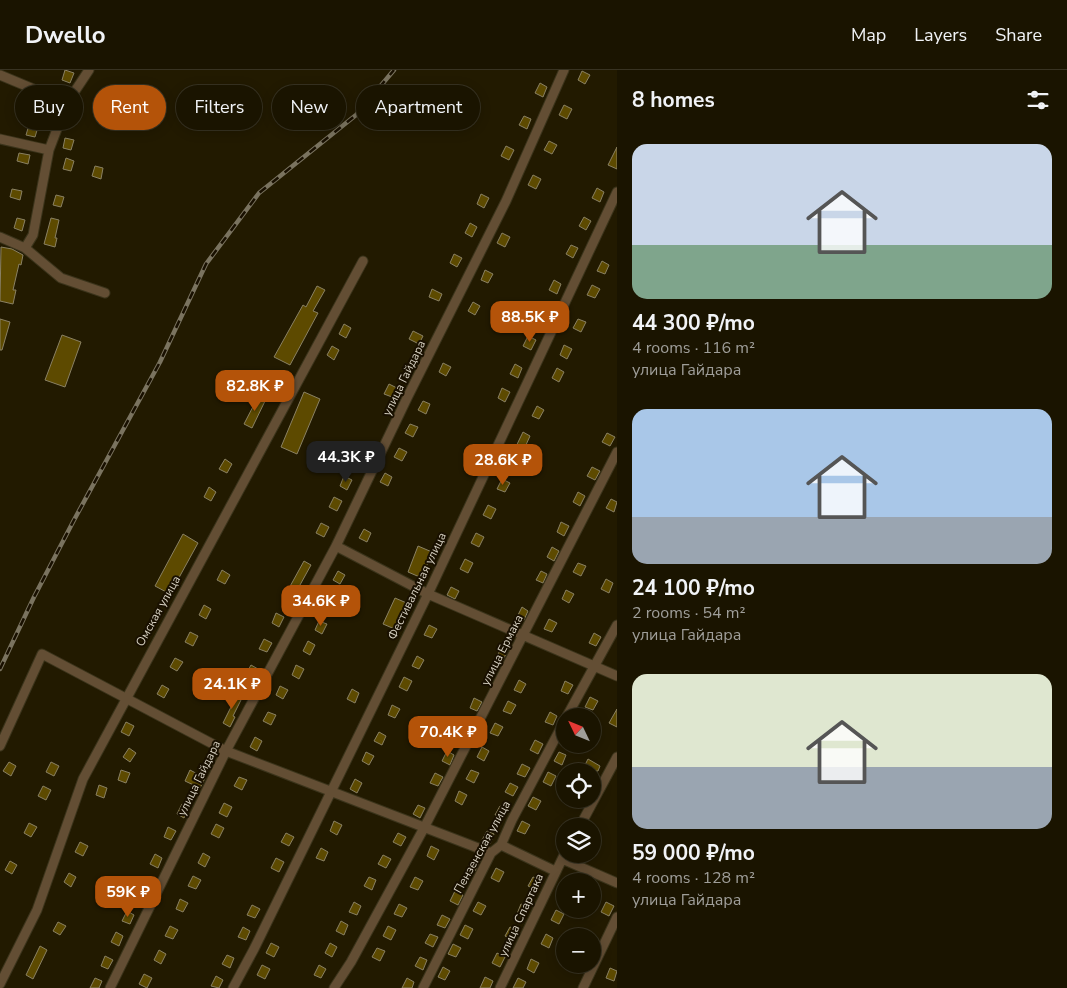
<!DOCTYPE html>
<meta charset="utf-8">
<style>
:root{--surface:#1a1400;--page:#231d0a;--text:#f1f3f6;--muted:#9f9e99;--line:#383322;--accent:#b45309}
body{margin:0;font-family:"Nunito Sans",sans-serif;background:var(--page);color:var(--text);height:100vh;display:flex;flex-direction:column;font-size:19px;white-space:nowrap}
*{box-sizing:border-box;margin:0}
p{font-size:16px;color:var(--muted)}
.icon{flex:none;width:28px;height:28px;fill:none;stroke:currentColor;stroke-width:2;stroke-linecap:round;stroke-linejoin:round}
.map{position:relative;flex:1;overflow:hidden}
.panel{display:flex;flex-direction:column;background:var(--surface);width:450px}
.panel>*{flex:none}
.top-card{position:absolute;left:15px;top:15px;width:475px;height:45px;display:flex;gap:10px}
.needle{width:32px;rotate:313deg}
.buttons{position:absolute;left:556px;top:638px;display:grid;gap:10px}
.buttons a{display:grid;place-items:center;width:45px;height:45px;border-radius:50%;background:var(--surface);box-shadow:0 2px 12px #0003,0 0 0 1px var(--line);font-size:25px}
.price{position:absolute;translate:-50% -42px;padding:0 11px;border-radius:10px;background:var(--accent);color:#fff;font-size:16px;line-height:32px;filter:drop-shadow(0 1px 2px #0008)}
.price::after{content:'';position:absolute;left:50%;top:30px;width:15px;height:11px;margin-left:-8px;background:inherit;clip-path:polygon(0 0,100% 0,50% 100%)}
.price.on{background:#222;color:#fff}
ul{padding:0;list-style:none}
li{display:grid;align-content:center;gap:10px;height:265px;padding:0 15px}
li span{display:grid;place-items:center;height:155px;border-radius:15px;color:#555}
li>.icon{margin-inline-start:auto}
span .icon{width:90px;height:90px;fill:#fffc;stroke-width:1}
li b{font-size:21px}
h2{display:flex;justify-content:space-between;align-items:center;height:60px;padding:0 15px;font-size:21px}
.tag{padding:0 18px;border-radius:22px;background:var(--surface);box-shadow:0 2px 12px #0003,0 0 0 1px var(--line);font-size:18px;line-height:45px}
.tag.on{background:var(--accent);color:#fff}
header{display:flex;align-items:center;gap:30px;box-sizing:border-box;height:70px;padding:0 25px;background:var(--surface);border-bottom:1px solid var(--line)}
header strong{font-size:24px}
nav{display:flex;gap:28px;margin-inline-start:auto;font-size:18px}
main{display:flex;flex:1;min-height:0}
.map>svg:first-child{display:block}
.building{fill:#5d4a00;stroke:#8a8163}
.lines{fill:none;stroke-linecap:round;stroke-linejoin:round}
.street-casing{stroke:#3b341b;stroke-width:11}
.street{stroke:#634e34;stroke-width:9}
.rail-casing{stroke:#7a735f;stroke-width:4.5}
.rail{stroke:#191000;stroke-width:2.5;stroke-dasharray:8;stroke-linecap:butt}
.labels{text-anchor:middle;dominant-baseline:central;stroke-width:4;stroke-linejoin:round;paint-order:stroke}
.street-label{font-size:12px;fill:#d7d1c2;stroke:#191000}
</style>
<header>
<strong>Dwello</strong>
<nav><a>Map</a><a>Layers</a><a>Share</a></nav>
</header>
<main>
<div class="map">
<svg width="617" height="918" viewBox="0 0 617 918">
<rect width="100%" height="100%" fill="#221a00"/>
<path class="building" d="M65,0L74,3L70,13L62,10Z
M582,1L590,5L585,14L578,10Z
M540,13L547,17L543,27L535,23Z
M564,35L572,39L567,49L559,45Z
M524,46L531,49L527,59L519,55Z
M29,55L38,57L35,67L26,65Z
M65,68L74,70L71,80L63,78Z
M549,71L557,75L552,84L544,80Z
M506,76L514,80L509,90L501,86Z
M617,77V99L608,95Z
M19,83L30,85L28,94L17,91Z
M66,88L74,91L71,101L63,99Z
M95,96L103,98L101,109L92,106Z
M533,105L541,109L536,119L528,115Z
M597,118L604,122L600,132L592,128Z
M12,119L22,121L20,130L10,127Z
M481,124L489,128L484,138L477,134Z
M56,125L64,127L61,137L53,135Z
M584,147L591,151L586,160L579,156Z
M17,148L25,150L22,161L14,158Z
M51,148L59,150L55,168H57L55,177L44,174Z
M470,153L477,157L472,167L465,163Z
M502,163L510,167L505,177L497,173Z
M571,175L578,178L573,188L566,184Z
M1,177L12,179L23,185L21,195L19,194L13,220H16L13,234L0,231Z
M454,184L462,188L457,197L450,193Z
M602,191L609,195L605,204L597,201Z
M485,200L493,204L488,213L481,210Z
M554,210L561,214L557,224L549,220Z
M592,215L600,219L595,228L587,225Z
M317,216L325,220L313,241L318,243L290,295L274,287L303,235L306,237Z
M432,219L442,224L439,231L429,227Z
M473,232L480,236L475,245L468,241Z
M544,239L552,242L547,252L539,248Z
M0,249L10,252L2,280H0Z
M578,249L586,252L581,262L573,258Z
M344,254L351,258L346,268L339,264Z
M413,261L423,266L419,274L409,269Z
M62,265L81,272L65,317L45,310Z
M528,266L536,270L531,280L523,276Z
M564,275L572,279L567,289L560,285Z
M332,276L339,280L334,290L327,285Z
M443,293L451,297L446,306L439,302Z
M515,294L522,298L518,308L510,304Z
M557,298L564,302L559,312L552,308Z
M271,303L279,308L273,317L266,313Z
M389,314L397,318L392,327L384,324Z
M502,318L510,322L505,332L498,328Z
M304,322L320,329L297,384L281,377Z
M259,325L266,329L252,358L244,354Z
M423,331L430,334L426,344L418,340Z
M537,336L544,340L539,349L532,346Z
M410,354L418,357L413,367L405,363Z
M523,362L530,366L516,397L508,393Z
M607,363L615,367L610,376L602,372Z
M399,378L407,382L402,391L394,387Z
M225,389L232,394L227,403L219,399Z
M592,397L600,401L595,410L587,406Z
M385,403L392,407L388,416L380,412Z
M344,406L352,410L347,420L340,416Z
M502,409L510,413L505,422L497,419Z
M209,417L216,422L211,431L204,427Z
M578,422L585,426L580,436L573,432Z
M334,427L342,431L337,441L329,437Z
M611,429L617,432L614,442L606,438Z
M488,435L496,439L491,449L483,445Z
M561,452L569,456L564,466L557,462Z
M321,453L329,457L324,467L316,463Z
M364,459L371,463L367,472L359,468Z
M476,463L484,467L479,477L471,473Z
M183,464L198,473L170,524L155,516Z
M418,476L432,482L422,508L408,502Z
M552,477L559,481L554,491L547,487Z
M465,489L473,493L468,503L460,499Z
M304,491L311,495L295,524L288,520Z
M578,493L586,496L581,506L573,502Z
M222,500L230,505L225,514L217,510Z
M338,501L345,505L340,514L333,510Z
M541,501L547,504L543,513L536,510Z
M606,509L613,513L609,523L601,519Z
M451,517L459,521L455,529L447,525Z
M566,520L574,524L569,533L562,529Z
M332,525L339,529L335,538L327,534Z
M395,528L409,534L397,560L383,554Z
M204,535L211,539L206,549L199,545Z
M522,537L528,541L524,550L517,547Z
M276,543L284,547L279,557L272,553Z
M549,549L557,553L552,562L544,559Z
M319,551L327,554L322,564L315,560Z
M429,555L437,559L432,568L424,565Z
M190,562L198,566L193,576L185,572Z
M594,563L601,567L596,576L589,573Z
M264,569L272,573L267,582L259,579Z
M308,571L315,575L310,585L303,581Z
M502,577L508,580L503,590L497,586Z
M417,586L424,590L419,599L412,596Z
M175,588L183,592L177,601L170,597Z
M251,595L258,599L253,608L246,604Z
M296,595L304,599L299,609L292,605Z
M404,607L412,611L407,621L399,617Z
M519,610L526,614L521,623L514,620Z
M565,611L573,615L568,624L561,621Z
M162,615L169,619L164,628L157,624Z
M280,616L288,620L283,629L276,625Z
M352,619L359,623L355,633L347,629Z
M235,624L242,628L233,646L235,647L230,657L223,653L232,635L230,634Z
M590,627L598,631L593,640L585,637Z
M474,628L482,632L477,641L470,638Z
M508,631L516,635L511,644L503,641Z
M392,635L400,639L395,648L388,645Z
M617,639V657L609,653Z
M268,642L276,645L271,655L263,651Z
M550,642L557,646L553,655L545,652Z
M126,652L134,656L129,666L121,662Z
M495,653L503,657L498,666L490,663Z
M461,654L469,657L464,667L457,663Z
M379,662L386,666L382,675L374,671Z
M255,667L262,671L257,681L250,677Z
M535,670L543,674L538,684L530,680Z
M482,677L489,681L484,691L477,687Z
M129,678L136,683L130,692L123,687Z
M447,681L454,685L450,695L442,691Z
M366,682L374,686L369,695L362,691Z
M559,682L566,685L562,695L554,691Z
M588,689L600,696L598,701H582Z
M9,692L16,696L11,706L3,701Z
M51,692L59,696L54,706L46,702Z
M522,694L530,698L525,707L517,704Z
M121,700L130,703L126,713L118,710Z
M190,700L205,708L200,718L185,711Z
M471,700L479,703L474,713L466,709Z
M548,702L556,706L551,716L543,712Z
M435,703L443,707L438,716L430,713Z
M239,707L247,710L242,720L234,716Z
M355,709L362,713L357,723L350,719Z
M510,713L518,717L513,726L505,722Z
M99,715L107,718L104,728L96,725Z
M43,716L51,720L46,730L38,726Z
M459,721L467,725L462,735L455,731Z
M533,727L541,731L536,740L528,736Z
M224,733L232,737L227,747L219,743Z
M182,734L189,738L184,748L177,744Z
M418,735L425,738L420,748L413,744Z
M500,736L507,740L503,749L495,745Z
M334,751L342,755L337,765L330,761Z
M522,751L530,755L525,764L517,761Z
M29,753L37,757L31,767L24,763Z
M216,754L224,758L219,768L211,764Z
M168,757L176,761L171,770L164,767Z
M487,761L494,764L490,774L482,770Z
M286,763L294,767L289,776L281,772Z
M398,763L406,767L401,776L393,772Z
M80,772L88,776L83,786L75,782Z
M431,776L439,780L434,790L427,786Z
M321,778L328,782L324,791L316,788Z
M203,783L210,787L205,797L198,793Z
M155,784L162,788L158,798L150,794Z
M383,785L391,789L386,798L378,794Z
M276,788L284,792L279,802L271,798Z
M473,788L480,791L475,801L468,798Z
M10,791L17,795L12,804L5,800Z
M496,798L504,802L499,812L491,808Z
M69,803L76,807L71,817L64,812Z
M193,806L201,810L196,819L188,816Z
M369,807L376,810L372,820L364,816Z
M415,807L423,811L418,820L410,817Z
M533,807L541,810L536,820L528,816Z
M139,817L147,821L142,831L134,827Z
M455,821L463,825L458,835L450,831Z
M180,829L188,833L183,842L176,839Z
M354,832L361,836L357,845L349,842Z
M478,832L486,836L481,845L473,841Z
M606,832L614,836L609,846L601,842Z
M399,834L407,838L402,847L394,844Z
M521,834L529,838L524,848L517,844Z
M252,835L260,839L255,848L247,845Z
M556,840L564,844L559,854L551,850Z
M127,841L134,845L130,854L122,851Z
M442,845L450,849L445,858L437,855Z
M341,851L348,855L344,865L336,861Z
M58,852L66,856L60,865L53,861Z
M465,855L473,859L468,869L460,865Z
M170,856L178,860L173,869L165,866Z
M388,856L396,860L391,870L383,866Z
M243,857L250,861L246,870L238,867Z
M510,857L518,861L513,870L505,866Z
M116,862L123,866L119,876L111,872Z
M430,864L438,867L433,877L425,873Z
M546,864L553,868L549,878L541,874Z
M271,873L279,877L274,887L266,883Z
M330,873L337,877L332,887L325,883Z
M453,874L461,878L456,887L448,884Z
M40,876L47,880L33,909L26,905Z
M377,878L385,881L380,891L372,887Z
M159,880L166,884L161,894L154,890Z
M497,883L505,887L500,897L492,893Z
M227,885L234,888L230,898L222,894Z
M105,886L113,890L108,899L101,896Z
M420,887L427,890L423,900L415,896Z
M531,889L539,893L534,903L527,899Z
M262,895L270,899L265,909L257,905Z
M319,895L326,899L321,908L314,905Z
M443,897L450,901L445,910L438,907Z
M610,898L617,901L614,911L606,908Z
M144,904L152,908L147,918L139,914Z
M216,906L223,910L219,918L211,916Z
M485,907L493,911L490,918H480Z
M95,908L102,911L99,918H90Z
M407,908L414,912L412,918H402Z
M518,908L526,912L523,918H513Z"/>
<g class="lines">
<g class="street-casing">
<path id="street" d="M0,5L67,33
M0,69L49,80
M0,167L25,178L61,208L105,223
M25,178L33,165L49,80L67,33L89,0
M336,476L428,524L617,606
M567,646L617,555
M0,676L42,584L226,681L491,783
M580,756L617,687
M501,775L555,801
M562,789L617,813
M0,914L37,840L83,709L363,191
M110,918L226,681L336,476L408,326L506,131L564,0
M233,918L254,879L428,524L617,122
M334,918L351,892L424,758L617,382
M423,918L491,783L501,775L512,750L565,650
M500,918L565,783
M583,918L617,847"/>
</g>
<use href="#street" class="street"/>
<g class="rail-casing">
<path id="rail" d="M0,599L34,527L74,450L160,292L206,194L259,123L356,45L394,0"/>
</g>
<use href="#rail" class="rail"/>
</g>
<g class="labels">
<g class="street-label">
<text transform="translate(404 308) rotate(-64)">улица Гайдара</text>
<text transform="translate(417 516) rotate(-64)">Фестивальная улица</text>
<text transform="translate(158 541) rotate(-61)">Омская улица</text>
<text transform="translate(502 580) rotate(-63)">улица Ермака</text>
<text transform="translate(199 708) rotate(-64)">улица Гайдара</text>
<text transform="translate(482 777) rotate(-61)">Пензенская улица</text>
<text transform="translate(521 845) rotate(-65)">улица Спартака</text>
</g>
</g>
</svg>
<div class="buttons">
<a><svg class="needle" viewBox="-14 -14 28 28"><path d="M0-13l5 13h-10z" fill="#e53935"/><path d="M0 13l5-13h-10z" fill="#9f9e99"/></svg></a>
<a><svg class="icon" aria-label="locate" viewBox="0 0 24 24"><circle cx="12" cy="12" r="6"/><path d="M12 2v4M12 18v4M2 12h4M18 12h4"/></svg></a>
<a><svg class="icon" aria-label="layers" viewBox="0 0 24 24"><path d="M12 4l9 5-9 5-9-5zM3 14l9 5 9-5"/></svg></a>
<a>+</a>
<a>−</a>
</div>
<b class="price" style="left:530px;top:273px">88.5K ₽</b>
<b class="price" style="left:255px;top:342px">82.8K ₽</b>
<b class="price on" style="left:346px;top:413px">44.3K ₽</b>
<b class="price" style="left:503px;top:416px">28.6K ₽</b>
<b class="price" style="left:321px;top:557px">34.6K ₽</b>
<b class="price" style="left:232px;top:640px">24.1K ₽</b>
<b class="price" style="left:448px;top:688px">70.4K ₽</b>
<b class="price" style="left:128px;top:848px">59K ₽</b>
<div class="top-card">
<a class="tag">Buy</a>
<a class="tag on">Rent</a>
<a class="tag">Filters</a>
<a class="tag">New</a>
<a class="tag">Apartment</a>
</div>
</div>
<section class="panel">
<h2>8 homes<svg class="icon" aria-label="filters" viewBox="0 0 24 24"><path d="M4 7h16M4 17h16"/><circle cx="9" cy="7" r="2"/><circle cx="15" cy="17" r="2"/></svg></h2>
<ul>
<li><span style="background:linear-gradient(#c9d6e8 65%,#7fa58c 0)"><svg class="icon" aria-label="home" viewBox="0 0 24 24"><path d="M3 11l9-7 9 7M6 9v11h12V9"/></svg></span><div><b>44 300 ₽/mo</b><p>4 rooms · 116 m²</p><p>улица Гайдара</p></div></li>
<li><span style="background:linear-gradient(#a9c7e8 70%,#9aa5b1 0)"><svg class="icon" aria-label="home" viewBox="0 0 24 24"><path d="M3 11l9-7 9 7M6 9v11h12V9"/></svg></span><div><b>24 100 ₽/mo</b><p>2 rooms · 54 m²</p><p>улица Гайдара</p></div></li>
<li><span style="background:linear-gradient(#dfe7d0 60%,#9aa5b1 0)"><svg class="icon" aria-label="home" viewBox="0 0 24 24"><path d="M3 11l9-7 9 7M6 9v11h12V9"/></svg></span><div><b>59 000 ₽/mo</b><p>4 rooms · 128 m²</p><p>улица Гайдара</p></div></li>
</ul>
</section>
</main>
